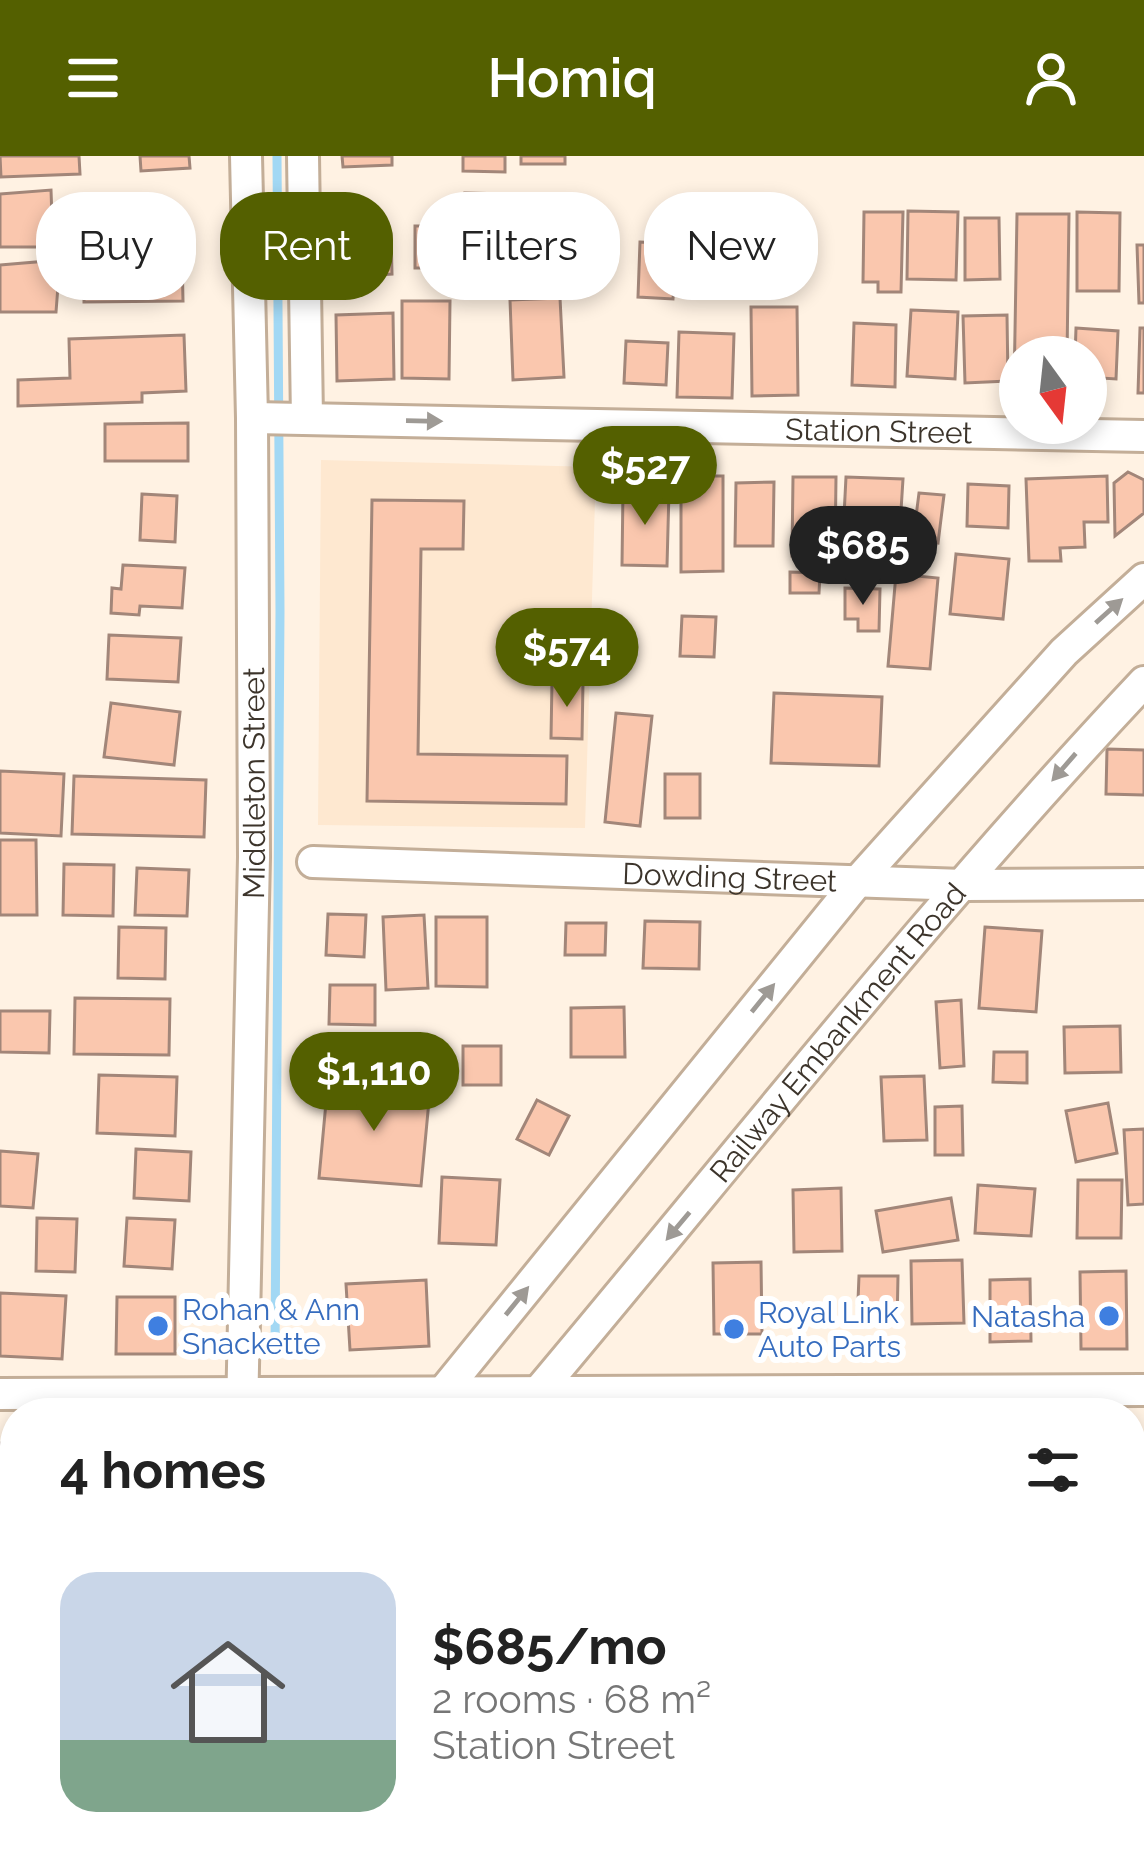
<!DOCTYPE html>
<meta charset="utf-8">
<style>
:root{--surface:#fff;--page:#f2f2f2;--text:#222;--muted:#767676;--line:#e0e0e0;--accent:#546000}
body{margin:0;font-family:Raleway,sans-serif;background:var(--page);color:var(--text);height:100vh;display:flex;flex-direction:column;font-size:45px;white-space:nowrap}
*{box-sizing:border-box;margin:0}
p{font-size:39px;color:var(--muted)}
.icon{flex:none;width:66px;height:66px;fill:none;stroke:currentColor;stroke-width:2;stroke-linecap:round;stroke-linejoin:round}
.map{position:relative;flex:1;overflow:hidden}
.details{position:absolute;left:0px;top:1242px;width:1146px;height:471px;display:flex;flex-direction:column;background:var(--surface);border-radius:48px 48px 0 0;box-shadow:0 6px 18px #0003}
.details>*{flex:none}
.top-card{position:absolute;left:36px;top:36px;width:1074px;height:108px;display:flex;gap:24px}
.needle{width:78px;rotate:165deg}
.controls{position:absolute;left:999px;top:180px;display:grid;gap:24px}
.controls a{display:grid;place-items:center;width:108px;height:108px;border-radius:50%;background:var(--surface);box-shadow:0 6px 18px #0003;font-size:60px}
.price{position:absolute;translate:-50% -102px;padding:0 27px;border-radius:42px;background:var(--accent);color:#fff;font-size:39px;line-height:78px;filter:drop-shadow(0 3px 6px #0008)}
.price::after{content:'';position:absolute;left:50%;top:72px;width:36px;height:27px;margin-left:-18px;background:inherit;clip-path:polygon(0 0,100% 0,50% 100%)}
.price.active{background:#222;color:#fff}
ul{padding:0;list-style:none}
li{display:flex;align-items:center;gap:36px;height:300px;padding:0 60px}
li+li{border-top:3px solid var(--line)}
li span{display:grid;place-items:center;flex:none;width:336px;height:240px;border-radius:36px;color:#555}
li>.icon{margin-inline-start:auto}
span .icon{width:144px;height:144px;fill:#fffc;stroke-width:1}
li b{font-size:51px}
h2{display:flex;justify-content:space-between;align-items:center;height:144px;padding:0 60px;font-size:51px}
.tag{padding:0 42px;border-radius:48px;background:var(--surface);box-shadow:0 6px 18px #0003;font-size:42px;line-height:108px}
.tag.active{background:var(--accent);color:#fff}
header{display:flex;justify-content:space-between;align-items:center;height:156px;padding:0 60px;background:var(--accent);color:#fff;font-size:54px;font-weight:600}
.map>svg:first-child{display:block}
.built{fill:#fee8d0}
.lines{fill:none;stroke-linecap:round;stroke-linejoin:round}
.stream{stroke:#a2d8f4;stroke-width:9}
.building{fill:#fac7ae;stroke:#a28679;stroke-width:3}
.minor-casing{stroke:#c3ae98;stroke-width:36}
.minor{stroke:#fff;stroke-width:30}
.oneway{fill:#9e9a95}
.shop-dot{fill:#3f7fe0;stroke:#fff;stroke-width:4.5}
.labels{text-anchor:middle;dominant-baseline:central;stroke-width:12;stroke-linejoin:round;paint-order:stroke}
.street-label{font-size:30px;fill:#3c342b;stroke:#fff}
.shop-label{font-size:30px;fill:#366cbe;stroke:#fff;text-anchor:start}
</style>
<header><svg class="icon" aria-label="menu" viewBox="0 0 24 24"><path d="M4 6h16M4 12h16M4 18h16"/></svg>Homiq<svg class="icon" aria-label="person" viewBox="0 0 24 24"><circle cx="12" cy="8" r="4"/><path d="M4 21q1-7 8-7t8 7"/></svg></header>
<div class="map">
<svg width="1144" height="1711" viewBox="0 0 1144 1711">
<rect width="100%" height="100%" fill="#fff2e3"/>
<path class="built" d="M321,304L596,311L585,672L318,669Z"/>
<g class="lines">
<path class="stream" d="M275,1194L280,455L277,0
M14,1711L25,1698"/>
</g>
<path class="building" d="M0,0H79L80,18L1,21Z
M140,0H189L190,12L141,15Z
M342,0H392V9L343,11Z
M463,0H505V16L463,15Z
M521,0H565V8H521Z
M51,34L53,91H0V38Z
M465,37L507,38L505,76H468Z
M908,55L958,56L956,124L907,123Z
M864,56H903L901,136H878V126H863Z
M1077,56L1120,57L1119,135H1077Z
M1017,58H1069L1067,201H1020V234H1014Z
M965,62H999L1000,123L965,124Z
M415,70H444L445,112H415Z
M740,76L783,77L782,132L739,131Z
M391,78L392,118L344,121L342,81Z
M460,84H502V119H459Z
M640,86L677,88L673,143L638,141Z
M1137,89H1144V147H1139Z
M730,96V138L687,139L686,97Z
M182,97L183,145L84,146V98Z
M60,104L56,156H0V109Z
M560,142L564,221L513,224L510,144Z
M402,145H450L449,223L402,222Z
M751,151H797L798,239L752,240Z
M911,154L958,156L955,223L907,220Z
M393,157L394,223L337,225L336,159Z
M1007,159L1008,225L965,227L963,160Z
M854,167L896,169L895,231L852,229Z
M1076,172L1118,175L1116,223L1086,221V201H1075Z
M1140,172H1144V237H1138Z
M679,176L734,178L732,242L677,241Z
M184,179L186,235L142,237V246L18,250V224L70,222L69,183Z
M626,185L668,187L666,229L624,227Z
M188,267V305H105V268Z
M1128,316L1144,324V357L1115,380L1114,327Z
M681,320H723V415L681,416Z
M1107,320L1108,366H1084L1085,391L1060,392L1061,405H1029L1026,323Z
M793,321H836L835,400H792Z
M846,321L903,323L898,402L842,399Z
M774,326L773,390H735L736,327Z
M968,328L1009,330L1008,372L967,370Z
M623,334L669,335L667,410L622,409Z
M919,337L944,339L938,387L913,384Z
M142,338L177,340L175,386L140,384Z
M372,344L464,345L463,393H421L418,598L567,600L566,648L367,645Z
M956,398L1009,403L1003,463L950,458Z
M123,409L185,412L182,452L140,450L139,459L111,457L112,432L121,433Z
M790,416L820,417L819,437H790Z
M896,418L938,422L930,513L888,510Z
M845,432L880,433L879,475H858V463H845Z
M682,460L716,461L714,501L680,500Z
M109,479L181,482L178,526L107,523Z
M552,525L583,526L582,583L551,582Z
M774,537L882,541L879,610L771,607Z
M111,547L180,556L174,609L104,601Z
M616,557L652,560L640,670L605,666Z
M1107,593L1144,594V639L1106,638Z
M0,615L64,618L61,680L0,677Z
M665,618H700V662H665Z
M74,620L206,624L204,681L72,678Z
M0,684H36L37,759H0Z
M64,708L114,709L113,760L63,759Z
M137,712L189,714L187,760L135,759Z
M328,758L366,759L364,801L326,799Z
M424,759L428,832L386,834L383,761Z
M436,761H487V831L436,830Z
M645,765L700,766L699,813L643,812Z
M566,767H606L605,799H565Z
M119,771L166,772L165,823L118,822Z
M985,771L1042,775L1036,856L979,852Z
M330,829H375V869L329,868Z
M75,842L170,843L169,899L74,898Z
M961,844L964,910L940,912L936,846Z
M624,851L625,901H571V852Z
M0,855H50L49,897L0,896Z
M1120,870L1121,916L1065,917L1064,871Z
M463,890H501V929H463Z
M994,896H1027V927L993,926Z
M99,919L177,921L175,980L97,977Z
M924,920L927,984L884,985L881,921Z
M328,925L430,934L421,1030L319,1022Z
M537,944L569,960L549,999L517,983Z
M1108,947L1117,997L1076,1006L1066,955Z
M962,950L963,999H935V951Z
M1144,973V1048L1128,1049L1124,974Z
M136,993L191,996L189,1045L134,1042Z
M0,995L38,998L33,1052L0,1050Z
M442,1021L500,1024L496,1089L439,1087Z
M1078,1024H1122L1121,1082H1077Z
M978,1029L1035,1033L1031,1080L975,1077Z
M841,1032L842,1095L794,1096L793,1034Z
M951,1042L958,1084L883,1096L876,1055Z
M37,1062L77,1063L75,1116L36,1115Z
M127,1062L175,1064L172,1113L124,1110Z
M962,1104L964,1167L912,1168L911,1105Z
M761,1106L762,1178H714L713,1107Z
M1126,1115L1127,1193H1081L1080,1116Z
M859,1120H898L897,1169H857Z
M1030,1123L1031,1185L990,1186V1124Z
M426,1124L429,1190L350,1194L346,1128Z
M0,1137L66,1140L62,1203L0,1200Z
M117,1141H175V1198H116Z
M0,1287H15V1347L0,1348Z
M0,1579H15V1642H0Z
M1131,1675H1142L1141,1711H1084V1698H1131Z
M398,1698H491V1711H398Z
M516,1698H578L577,1711H516Z
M607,1698H647V1706L607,1705Z
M786,1698H827V1704H786Z
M921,1698H961V1711H921Z
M972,1698H1010L1011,1711H973Z
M1015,1698H1065V1711H1015Z"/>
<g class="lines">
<g class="minor-casing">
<g id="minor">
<path d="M303,0L307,263"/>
<path id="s1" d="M252,262L1144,280"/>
<path id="s2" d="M313,706L963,729L1144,728"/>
<path d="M443,1236L858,725L1064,496L1144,423"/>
<path id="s3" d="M538,1236C738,998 931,752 1144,526"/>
<path d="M0,1238L1144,1234"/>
<path id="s4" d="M242,1257L254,701L252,262L246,0"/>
<path d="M241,1698V1711"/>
<path d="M96,1711L106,1698"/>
</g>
</g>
<use href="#minor" class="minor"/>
</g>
<defs><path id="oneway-solid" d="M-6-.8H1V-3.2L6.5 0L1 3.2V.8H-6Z" transform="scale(3)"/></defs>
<g class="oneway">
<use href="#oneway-solid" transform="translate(424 265) rotate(1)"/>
<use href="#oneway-solid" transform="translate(1109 455) rotate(-42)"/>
<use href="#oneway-solid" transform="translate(1064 611) rotate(131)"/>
<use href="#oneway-solid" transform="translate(763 842) rotate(-51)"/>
<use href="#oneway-solid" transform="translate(678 1070) rotate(130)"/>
<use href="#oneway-solid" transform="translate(517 1145) rotate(-51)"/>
</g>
<g class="shop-dot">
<circle cx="1109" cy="1160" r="12"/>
<circle cx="158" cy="1170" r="12"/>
<circle cx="734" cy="1173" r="12"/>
</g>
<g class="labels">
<g class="street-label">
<text stroke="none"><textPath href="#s1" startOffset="627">Station Street</textPath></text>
<text stroke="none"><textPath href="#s4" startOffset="630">Middleton Street</textPath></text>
<text stroke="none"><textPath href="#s2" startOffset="417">Dowding Street</textPath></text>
<text stroke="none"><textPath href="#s3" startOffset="468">Railway Embankment Road</textPath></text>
</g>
<g class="shop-label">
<text x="182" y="1153">Rohan &amp; Ann<tspan x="182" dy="34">Snackette</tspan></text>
<text x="758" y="1156">Royal Link<tspan x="758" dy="34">Auto Parts</tspan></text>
<text x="1085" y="1160" text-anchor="end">Natasha</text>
</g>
</g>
</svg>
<div class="controls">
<a><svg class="needle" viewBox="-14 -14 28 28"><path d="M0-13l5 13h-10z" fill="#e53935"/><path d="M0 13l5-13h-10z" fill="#767676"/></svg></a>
</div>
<b class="price" style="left:645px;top:372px">$527</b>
<b class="price active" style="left:863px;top:452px">$685</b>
<b class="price" style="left:567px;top:554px">$574</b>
<b class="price" style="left:374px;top:978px">$1,110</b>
<div class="top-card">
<a class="tag">Buy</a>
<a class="tag active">Rent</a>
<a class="tag">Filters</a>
<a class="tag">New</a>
</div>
<section class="details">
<h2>4 homes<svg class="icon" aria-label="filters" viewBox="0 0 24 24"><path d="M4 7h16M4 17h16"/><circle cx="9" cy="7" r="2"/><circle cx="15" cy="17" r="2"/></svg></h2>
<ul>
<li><span style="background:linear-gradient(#c9d6e8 70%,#7fa58c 0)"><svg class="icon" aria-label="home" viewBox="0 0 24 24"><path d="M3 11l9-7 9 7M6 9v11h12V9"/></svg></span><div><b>$685/mo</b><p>2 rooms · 68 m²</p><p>Station Street</p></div></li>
</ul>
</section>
</div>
